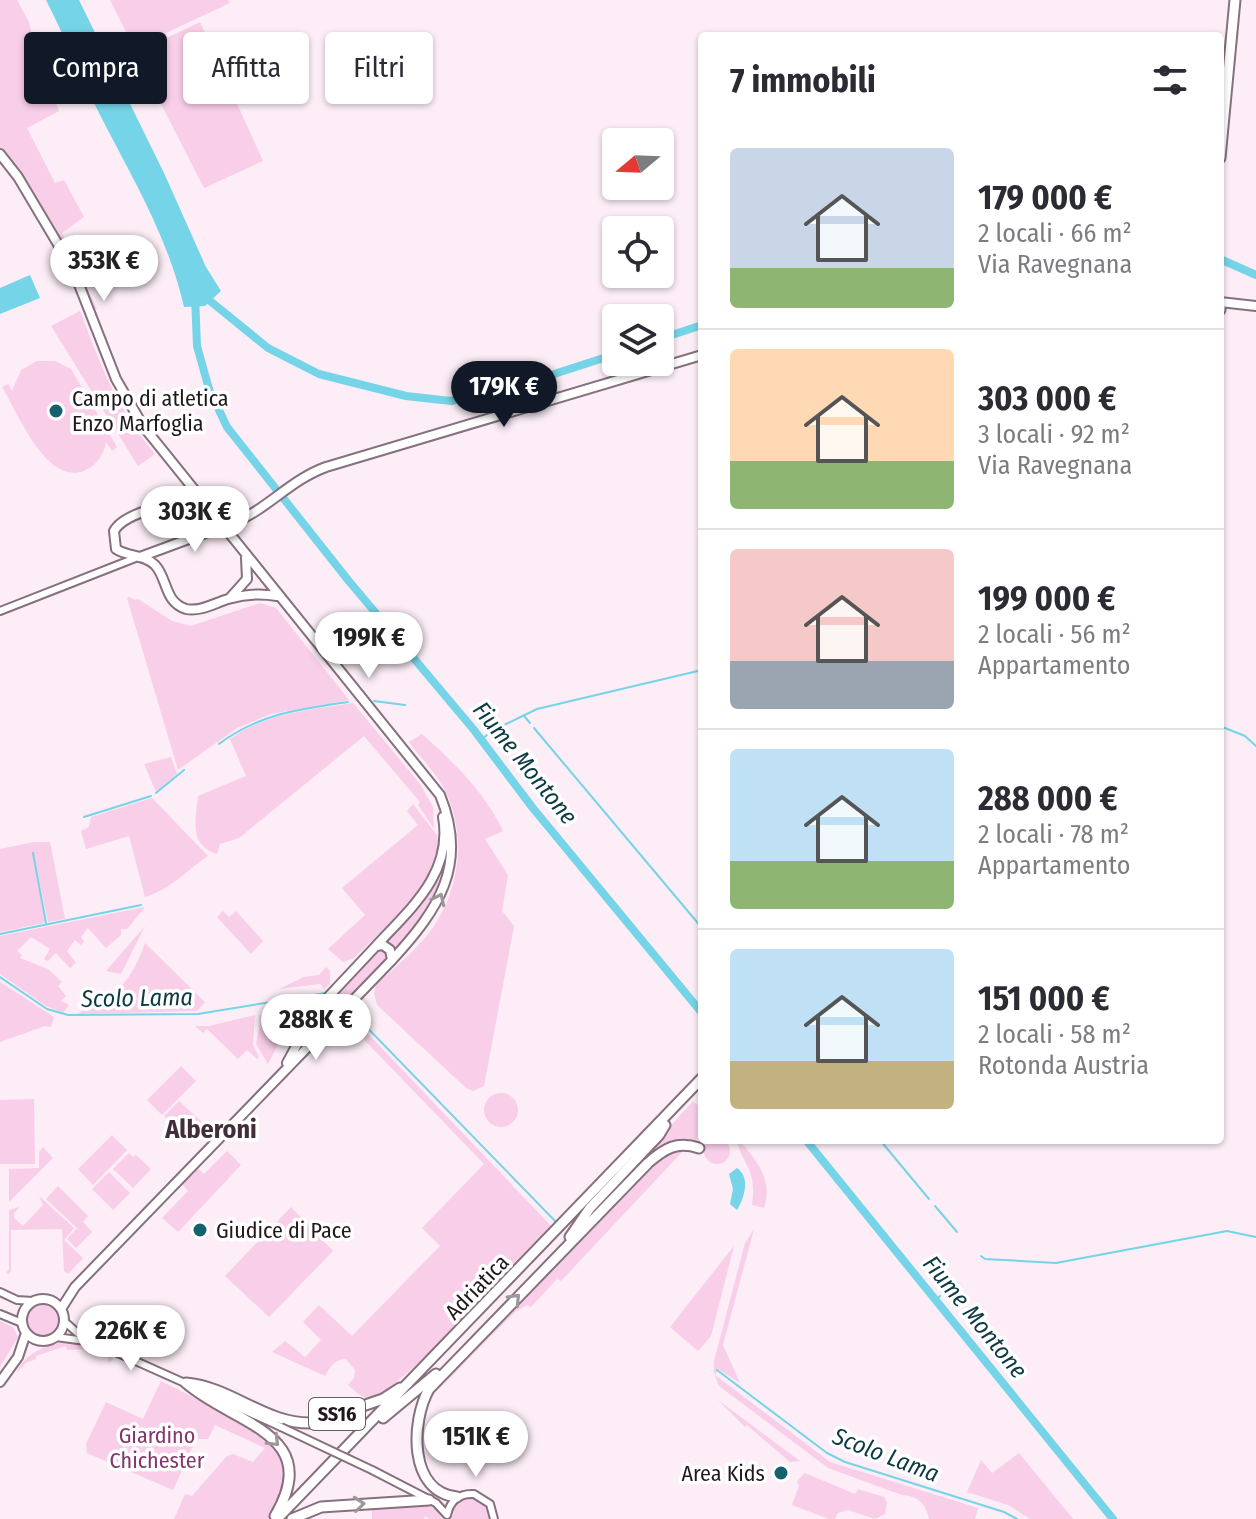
<!DOCTYPE html>
<html lang="it">
<meta charset="utf-8">
<style>
:root{--surface:#fff;--page:#f7f7f7;--text:#2b2b33;--muted:#7c7c81;--line:#e1e1e2;--accent:#111827}
body{margin:0;font-family:"Fira Sans Condensed",sans-serif;background:var(--page);color:var(--text);height:100vh;display:flex;flex-direction:column;font-size:30px;white-space:nowrap}
*{box-sizing:border-box;margin:0}
p{font-size:26px;color:var(--muted)}
.icon{flex:none;width:44px;height:44px;fill:none;stroke:currentColor;stroke-width:2;stroke-linecap:round;stroke-linejoin:round}
.map{position:relative;flex:1;overflow:hidden}
.details{position:absolute;left:698px;top:32px;width:526px;height:1112px;display:flex;flex-direction:column;background:var(--surface);border-radius:8px;box-shadow:0 2px 6px #0004}
.details>*{flex:none}
.banner{position:absolute;left:24px;top:32px;width:554px;height:72px;display:flex;gap:16px}
.needle{width:52px;rotate:251deg}
.controls{position:absolute;left:602px;top:128px;display:grid;gap:16px}
.controls a{display:grid;place-items:center;width:72px;height:72px;border-radius:8px;background:var(--surface);box-shadow:0 2px 6px #0004;font-size:40px}
.price{position:absolute;translate:-50% -68px;padding:0 18px;border-radius:28px;background:#fff;color:#222;font-size:26px;line-height:52px;filter:drop-shadow(0 2px 4px #0008)}
.price::after{content:'';position:absolute;left:50%;top:48px;width:24px;height:18px;margin-left:-12px;background:inherit;clip-path:polygon(0 0,100% 0,50% 100%)}
.price.selected{background:var(--accent);color:#fff}
ul{padding:0;list-style:none}
li{display:flex;align-items:center;gap:24px;height:200px;padding:0 32px}
li+li{border-top:2px solid var(--line)}
li span{display:grid;place-items:center;flex:none;width:224px;height:160px;border-radius:8px;color:#555}
li>.icon{margin-inline-start:auto}
span .icon{width:96px;height:96px;fill:#fffc;stroke-width:1}
li b{font-size:34px}
h2{display:flex;justify-content:space-between;align-items:center;height:96px;padding:0 32px;font-size:34px}
.chip{padding:0 28px;border-radius:8px;background:var(--surface);box-shadow:0 2px 6px #0004;font-size:28px;line-height:72px}
.chip.selected{background:var(--accent);color:#fff}
.map>svg:first-child{display:block}
.green{fill:#f8cee8}
.water{fill:#75d4e7}
.lines{fill:none;stroke-linecap:round;stroke-linejoin:round}
.stream{stroke:#75d4e7;stroke-width:2}
.river{stroke:#75d4e7;stroke-width:8}
.minor-casing{stroke:#86707e;stroke-width:10}
.major-casing{stroke:#86707e;stroke-width:12}
.highway-casing{stroke:#86707e;stroke-width:13}
.minor{stroke:#fff;stroke-width:6}
.major{stroke:#fff;stroke-width:8}
.highway{stroke:#fff;stroke-width:9}
.minor-bridge-casing{stroke:#86707e;stroke-width:10;stroke-linecap:butt}
.major-bridge-casing{stroke:#86707e;stroke-width:12;stroke-linecap:butt}
.minor-bridge{stroke:#fff;stroke-width:6}
.major-bridge{stroke:#fff;stroke-width:8}
.oneway{stroke:#9b979a}
.poi-dot{fill:#15616d;stroke:#fff;stroke-width:3}
.labels{text-anchor:middle;dominant-baseline:central;stroke-width:7;stroke-linejoin:round;paint-order:stroke}
.shield{fill:#fff;stroke:#645d62;stroke-width:2}
.shield-label{font-size:20px;font-weight:bold;fill:#21181e}
.poi-label{font-size:22px;fill:#21181e;stroke:#fff;text-anchor:start}
.street-label{font-size:22px;fill:#21181e;stroke:#fff}
.park-label{font-size:22px;fill:#83366c;stroke:#fff}
.water-label{font-size:24px;font-style:italic;fill:#0c3a42;stroke:#fff}
.quarter-label{font-size:26px;font-weight:bold;fill:#412e3a;stroke:#fff}
</style>
<div class="map">
<svg width="1256" height="1519" viewBox="0 0 1256 1519">
<rect width="100%" height="100%" fill="#fcedf6"/>
<path class="green" d="M0,0H17L29,22L34,45L59,111L27,128L55,183L64,180L84,217L62,233L97,309L94,310L65,247L25,180L0,147Z
M110,0H228L230,3L134,48Z
M200,22L263,161L204,188L135,53Z
M80,311C102,369 115,405 155,454L138,466L51,326Z
M37,361H55L71,369L117,447L112,451L106,442C104,455 96,466 84,471C46,485 18,413 2,387L8,384L12,391L21,370Z
M129,597L135,600L138,599L172,621L191,626L260,603L276,608L349,700L271,714L237,728L178,770L127,598Z
M353,703L420,784L433,807L434,829L418,805L420,802L364,736L239,838L220,844L217,854C188,844 196,820 198,796L246,776L230,739C265,713 311,710 353,703Z
M422,734C454,763 485,792 503,831L485,839L508,875L502,911L514,926L484,1086L473,1091L466,1088L377,1005L374,993L376,985C392,970 410,955 425,938C460,896 469,834 443,787C434,771 420,757 409,742Z
M171,757L177,774L156,792L144,764Z
M152,798L208,856C186,871 171,889 145,897L129,836L86,849L81,831L89,827L91,817Z
M413,804L437,835C447,876 380,932 354,958L343,962L328,949L365,915L342,888L418,825L407,811Z
M34,842H50L65,919L48,922L33,851L45,923L0,932V849Z
M444,863L448,865L435,903L394,955L383,943L432,888Z
M145,907L127,929H121V935L106,948L88,928L81,937L84,942L81,945L75,940L67,951L76,963L70,968L56,953L48,961L44,959L50,949L31,937L17,951L22,955L20,958L48,969L62,982L58,986L66,996L61,1001L69,1005L63,1013L46,1006L0,974V936Z
M223,911L229,917L236,911L263,941L251,954L217,917Z
M145,926L121,974L106,971Z
M145,943L205,1002L197,1011L78,1014C85,1007 93,1005 102,1001C126,987 136,968 145,943Z
M380,948L389,953L388,960L347,1002L336,991Z
M326,967L330,971V984L324,989L320,984L279,989L304,977L319,975Z
M0,982L54,1017L51,1027L45,1026L0,1042Z
M301,1008L305,1013L296,1033L289,1036L283,1035L268,1064L256,1044L260,1023L259,1015Z
M255,1015L253,1045L259,1057L257,1059L247,1050L238,1059L207,1029L203,1033L195,1026H209Z
M351,1016L553,1228C530,1251 389,1402 368,1399C362,1398 353,1389 348,1385L354,1378L355,1370L346,1359C333,1360 331,1366 325,1376L272,1352L285,1341L305,1357L321,1340L303,1322L319,1305L352,1336L440,1246L422,1228L484,1164L346,1021Z
M181,1066L196,1081L162,1115L147,1100Z
M484 1110a17 17 0 1 1 34 0a17 17 0 1 1-34 0Z
M34,1099L35,1164H0V1100Z
M179,1101L203,1123L184,1142L166,1123L168,1120L164,1116Z
M693,1101L702,1109V1133L694,1144C665,1135 643,1162 623,1179Z
M112,1135L127,1150L93,1185L78,1169Z
M704 1151a13 13 0 1 1 26 0a13 13 0 1 1-26 0Z
M736,1140H739C757,1161 773,1179 764,1208L752,1205C757,1171 745,1168 736,1140Z
M43,1147L53,1158L9,1202V1169L39,1168V1152Z
M676,1149H685L561,1281L557,1279L531,1307L527,1305L515,1312L432,1396L435,1385L650,1167L666,1153Z
M227,1151L241,1165L178,1232L162,1218L188,1191L181,1183L196,1167L204,1174Z
M129,1153L133,1157L136,1155L151,1169L133,1188L113,1169Z
M109,1172L130,1193L113,1210L92,1189Z
M58,1186L88,1216L83,1222L92,1232L76,1248L67,1239L77,1228L46,1199Z
M39,1196L74,1228L64,1240L83,1258L68,1274L64,1271L62,1229L11,1230V1271L9,1274L6,1273L9,1269V1210L20,1207L14,1213V1218L23,1226L43,1205Z
M291,1207L333,1251L269,1317L225,1276Z
M754,1229L723,1345L740,1383L718,1369L715,1375L830,1462L978,1508L975,1519H929C926,1503 918,1496 902,1495L828,1468L719,1386C715,1377 713,1371 714,1361L745,1243Z
M734,1246L711,1336L698,1351L670,1327Z
M27 1320a16 16 0 1 1 32 0a16 16 0 1 1-32 0Z
M0,1321L13,1327L18,1337L0,1367Z
M67,1341L92,1349L93,1346L112,1355L113,1360L108,1363V1358L85,1349L67,1350L66,1346L36,1356V1359L26,1363L16,1373C25,1353 46,1345 67,1341Z
M161,1381L268,1435L284,1459L285,1487L280,1503L270,1519H174L185,1494L192,1496L227,1456L233,1454L253,1462L265,1448L215,1425L208,1439H196L173,1490L87,1453L86,1444L106,1402L143,1419Z
M710,1392L718,1400L800,1461L790,1462L747,1425L745,1427Z
M1019,1453L1073,1519H1030L1008,1505L967,1492L981,1460L992,1473Z
M805,1473L855,1494L858,1489L884,1497L887,1503L885,1514L875,1519L848,1510L838,1513L835,1519H829L792,1505L799,1486L797,1481Z
M468,1497H474L485,1504L489,1519H450C449,1507 456,1500 468,1497Z
M429,1504L435,1507L442,1519H429L425,1516L424,1519H372V1505Z"/>
<path class="water" d="M46,0H79L164,173L206,267L221,291L205,306L184,307C168,236 131,176 98,111C80,75 65,37 46,0Z
M30,275L40,298L0,314V288Z
M737,1168C751,1177 744,1199 737,1210L730,1204L733,1189L729,1174Z"/>
<g class="lines">
<path class="stream" d="M374,701L405,705
M524,716L530,723
M1220,726L1245,736L1256,746
M500,727L537,709L702,670
M534,728L702,928
M481,740L488,734
M219,744C258,714 301,709 348,702
M156,793L184,770
M84,817L151,796
M33,853L46,923
M0,934L141,905
M0,977L47,1009L68,1015L198,1014L326,993
M335,996L345,1005
M350,1010L557,1223
M880,1140L929,1199
M935,1206L957,1232
M981,1256L985,1259L1056,1263L1227,1231L1256,1237
M936,1300L940,1296
M717,1370L827,1453L845,1462L1004,1512L1017,1519"/>
<path class="river" d="M1220,259L1256,275
M195,296L197,346L209,389L227,427L348,580L474,730L532,807L702,1013
M204,296L268,348L319,374L406,396L451,401L520,385L616,354
M660,339L702,325
M806,1140L1113,1519"/>
<g class="minor-casing">
<path id="minor" d="M0,611L138,557
M0,1292L17,1300L33,1301
M0,1314L22,1323
M64,1321L82,1337
M56,1337L93,1342L187,1384
M204,1392L281,1427
M372,1470L436,1503L447,1515
M447,1515C450,1501 459,1493 474,1494L490,1504L494,1519"/>
</g>
<g class="major-casing">
<path id="major" d="M0,154L18,177L62,251L78,282L116,379L143,426L440,795C469,865 438,910 392,960
M1220,302L1256,306
M171,504L187,493L195,492
M205,504C183,499 125,511 114,531L116,549C128,557 144,554 155,565C168,579 164,602 186,609C200,612 215,603 228,599C245,594 260,593 277,596
M231,524C267,510 290,480 326,467L702,355
M140,557L213,530
M230,598L247,579L246,558
M383,945L390,950L392,960L334,1020L324,1023L320,1020L315,1011L376,946Z
M376,946C411,908 453,873 443,817
M287,1063L315,1011
M22 1320a21 21 0 1 1 42 0a21 21 0 1 1-42 0Z
M61,1309L75,1287L334,1020
M0,1382L18,1357L26,1333"/>
</g>
<g class="highway-casing">
<path id="highway" d="M1220,158L1235,0
M1220,305V310
M570,1237L590,1208L659,1135L665,1125
M186,1383C232,1387 266,1425 313,1423L383,1399L400,1388
M186,1383C232,1424 325,1433 275,1516
M383,1418L436,1374
M457,1497C408,1492 411,1421 429,1389L648,1163C665,1148 677,1141 699,1148
M277,1519L702,1078
M292,1519L321,1507L429,1500"/>
</g>
<use href="#minor" class="minor"/>
<use href="#major" class="major"/>
<use href="#highway" class="highway"/>
<g class="minor-bridge-casing">
<path id="minor-bridge" d="M281,1427L372,1470"/>
</g>
<g class="major-bridge-casing">
<path id="major-bridge" d="M213,530L231,524"/>
</g>
<use href="#minor-bridge" class="minor-bridge"/>
<use href="#major-bridge" class="major-bridge"/>
</g>
<defs><path id="oneway-chevron" d="M-2-3.5L2.5 0L-2 3.5" fill="none" stroke-width="1.6" stroke-linecap="round" stroke-linejoin="round" transform="scale(2)"/></defs>
<g class="oneway">
<use href="#oneway-chevron" transform="translate(439 899) rotate(-65)"/>
<use href="#oneway-chevron" transform="translate(515 1299) rotate(-46)"/>
<use href="#oneway-chevron" transform="translate(274 1441) rotate(45)"/>
<use href="#oneway-chevron" transform="translate(359 1504) rotate(-5)"/>
</g>
<g class="poi-dot">
<circle cx="56" cy="411" r="8"/>
<circle cx="200" cy="1230" r="8"/>
<circle cx="781" cy="1473" r="8"/>
</g>
<g class="labels">
<rect class="shield" x="309" y="1398" width="56" height="32" rx="6"/>
<g class="shield-label">
<text x="337" y="1414">SS16</text>
</g>
<g class="poi-label">
<text x="72" y="398">Campo di atletica<tspan x="72" dy="25">Enzo Marfoglia</tspan></text>
<text x="216" y="1230">Giudice di Pace</text>
<text x="765" y="1473" text-anchor="end">Area Kids</text>
</g>
<g class="street-label">
<text transform="translate(477 1287) rotate(-46)">Adriatica</text>
</g>
<g class="park-label">
<text x="157" y="1435">Giardino<tspan x="157" dy="25">Chichester</tspan></text>
</g>
<g class="water-label">
<text transform="translate(525 763) rotate(51)">Fiume Montone</text>
<text transform="translate(137 998) rotate(-1)">Scolo Lama</text>
<text transform="translate(975 1317) rotate(51)">Fiume Montone</text>
<text transform="translate(886 1455) rotate(21)">Scolo Lama</text>
</g>
<g class="quarter-label">
<text x="211" y="1129">Alberoni</text>
</g>
</g>
</svg>
<div class="controls">
<a><svg class="needle" viewBox="-14 -14 28 28"><path d="M0-13l5 13h-10z" fill="#e53935"/><path d="M0 13l5-13h-10z" fill="#7c7c81"/></svg></a>
<a><svg class="icon" aria-label="locate" viewBox="0 0 24 24"><circle cx="12" cy="12" r="6"/><path d="M12 2v4M12 18v4M2 12h4M18 12h4"/></svg></a>
<a><svg class="icon" aria-label="layers" viewBox="0 0 24 24"><path d="M12 4l9 5-9 5-9-5zM3 14l9 5 9-5"/></svg></a>
</div>
<b class="price" style="left:104px;top:303px">353K €</b>
<b class="price selected" style="left:504px;top:429px">179K €</b>
<b class="price" style="left:195px;top:554px">303K €</b>
<b class="price" style="left:369px;top:680px">199K €</b>
<b class="price" style="left:316px;top:1062px">288K €</b>
<b class="price" style="left:131px;top:1373px">226K €</b>
<b class="price" style="left:476px;top:1479px">151K €</b>
<div class="banner">
<a class="chip selected">Compra</a>
<a class="chip">Affitta</a>
<a class="chip">Filtri</a>
</div>
<section class="details">
<h2>7 immobili<svg class="icon" aria-label="filters" viewBox="0 0 24 24"><path d="M4 7h16M4 17h16"/><circle cx="9" cy="7" r="2"/><circle cx="15" cy="17" r="2"/></svg></h2>
<ul>
<li><span style="background:linear-gradient(#c9d6e8 75%,#8fb573 0)"><svg class="icon" aria-label="home" viewBox="0 0 24 24"><path d="M3 11l9-7 9 7M6 9v11h12V9"/></svg></span><div><b>179 000 €</b><p>2 locali · 66 m²</p><p>Via Ravegnana</p></div></li>
<li><span style="background:linear-gradient(#ffd9b3 70%,#8fb573 0)"><svg class="icon" aria-label="home" viewBox="0 0 24 24"><path d="M3 11l9-7 9 7M6 9v11h12V9"/></svg></span><div><b>303 000 €</b><p>3 locali · 92 m²</p><p>Via Ravegnana</p></div></li>
<li><span style="background:linear-gradient(#f6c9c9 70%,#9aa5b1 0)"><svg class="icon" aria-label="home" viewBox="0 0 24 24"><path d="M3 11l9-7 9 7M6 9v11h12V9"/></svg></span><div><b>199 000 €</b><p>2 locali · 56 m²</p><p>Appartamento</p></div></li>
<li><span style="background:linear-gradient(#bfe0f5 70%,#8fb573 0)"><svg class="icon" aria-label="home" viewBox="0 0 24 24"><path d="M3 11l9-7 9 7M6 9v11h12V9"/></svg></span><div><b>288 000 €</b><p>2 locali · 78 m²</p><p>Appartamento</p></div></li>
<li><span style="background:linear-gradient(#bfe0f5 70%,#c2b280 0)"><svg class="icon" aria-label="home" viewBox="0 0 24 24"><path d="M3 11l9-7 9 7M6 9v11h12V9"/></svg></span><div><b>151 000 €</b><p>2 locali · 58 m²</p><p>Rotonda Austria</p></div></li>
</ul>
</section>
</div>
